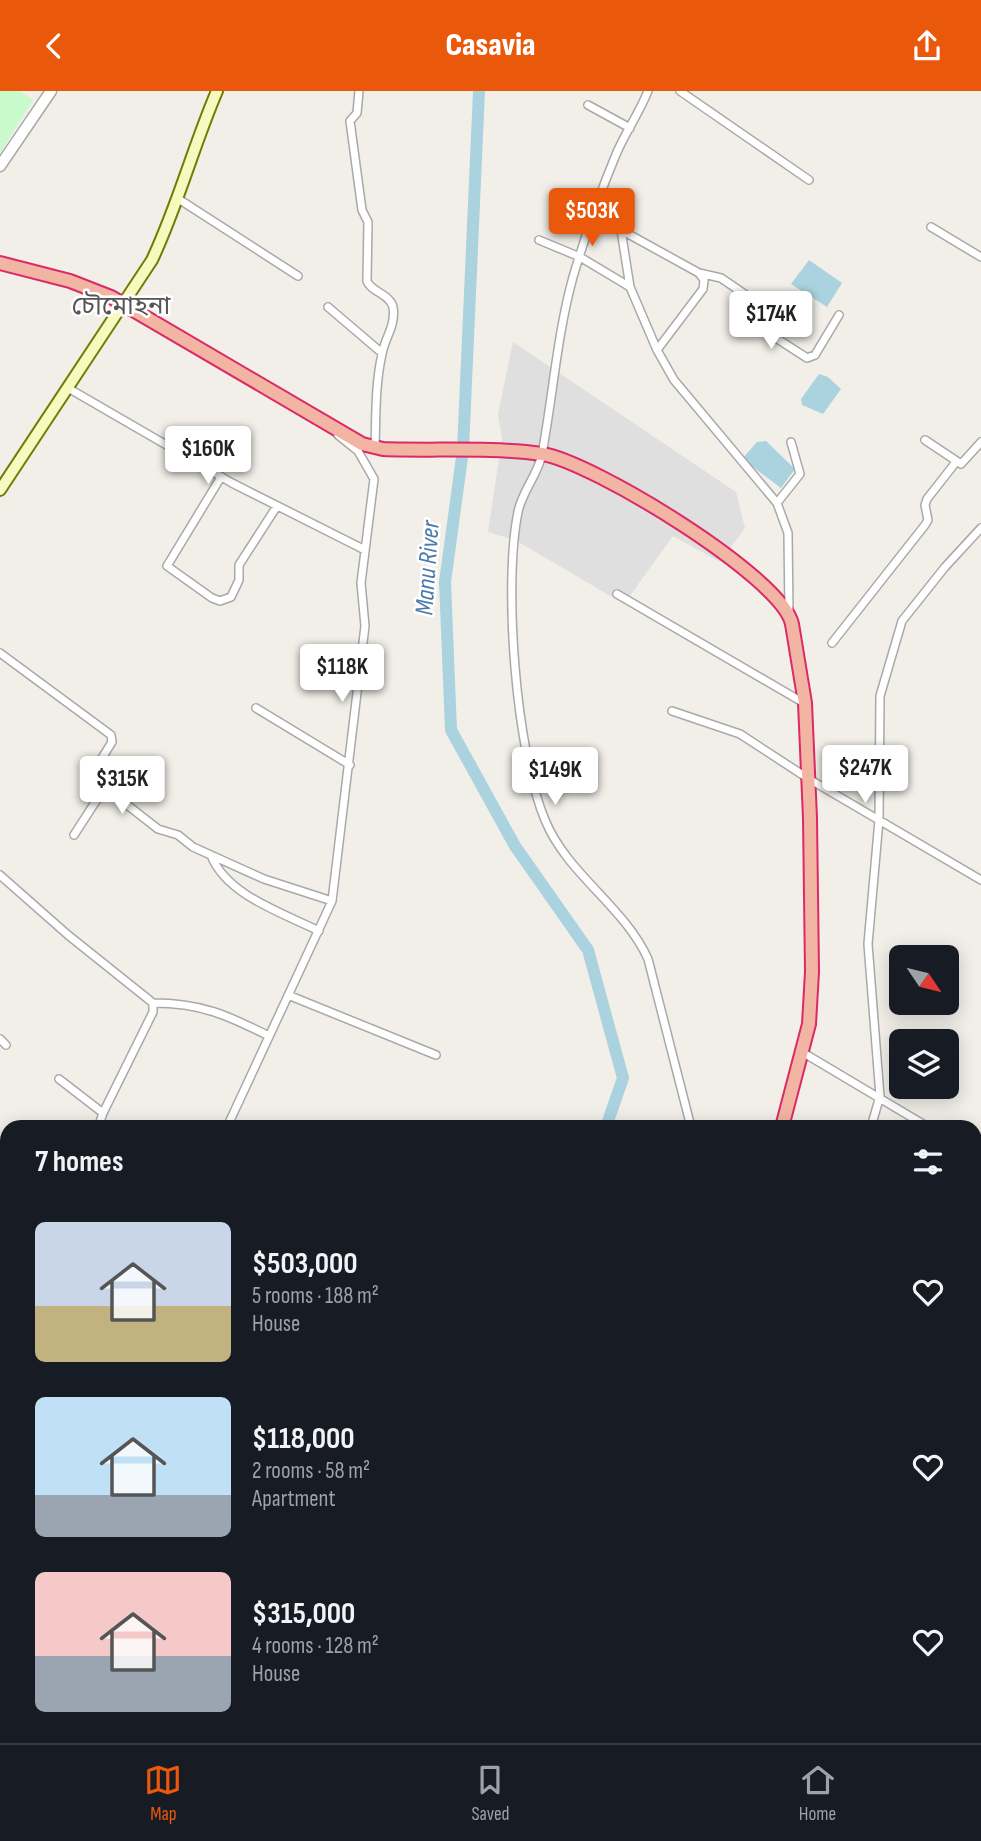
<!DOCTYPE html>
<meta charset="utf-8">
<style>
:root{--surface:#171b24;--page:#242831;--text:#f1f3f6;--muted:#9ea1a6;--line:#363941;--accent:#ea580c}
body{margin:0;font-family:"Sofia Sans Condensed","Noto Sans Bengali",sans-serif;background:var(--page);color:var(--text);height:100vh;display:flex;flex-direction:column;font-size:26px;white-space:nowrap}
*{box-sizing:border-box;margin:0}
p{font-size:23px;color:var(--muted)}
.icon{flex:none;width:38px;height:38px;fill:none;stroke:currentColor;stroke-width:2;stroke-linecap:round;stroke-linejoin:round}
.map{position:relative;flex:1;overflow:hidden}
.sheet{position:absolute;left:0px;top:1029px;width:982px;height:623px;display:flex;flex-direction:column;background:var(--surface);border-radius:21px 21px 0 0;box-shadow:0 4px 18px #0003}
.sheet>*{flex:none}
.needle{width:46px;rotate:125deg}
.controls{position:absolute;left:889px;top:854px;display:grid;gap:14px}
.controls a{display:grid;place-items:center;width:70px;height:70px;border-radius:10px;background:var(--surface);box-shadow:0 4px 18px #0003;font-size:35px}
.price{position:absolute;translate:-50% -60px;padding:0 16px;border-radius:7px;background:#fff;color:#222;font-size:23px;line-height:46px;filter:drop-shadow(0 2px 4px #0008)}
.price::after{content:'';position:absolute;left:50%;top:42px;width:21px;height:16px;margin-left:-10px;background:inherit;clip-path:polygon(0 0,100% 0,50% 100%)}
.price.selected{background:var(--accent);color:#fff}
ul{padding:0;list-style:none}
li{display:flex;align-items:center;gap:21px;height:175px;padding:0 35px}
li span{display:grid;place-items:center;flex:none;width:196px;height:140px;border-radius:10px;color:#555}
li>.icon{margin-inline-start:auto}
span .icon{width:84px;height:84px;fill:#fffc;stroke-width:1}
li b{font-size:30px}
h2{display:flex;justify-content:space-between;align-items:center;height:84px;padding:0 35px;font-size:30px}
header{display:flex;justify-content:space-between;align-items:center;height:91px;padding:0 35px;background:var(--accent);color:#fff;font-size:32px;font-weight:800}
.tab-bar{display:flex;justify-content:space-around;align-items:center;height:98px;border-top:2px solid var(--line);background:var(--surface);font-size:19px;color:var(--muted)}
.tab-bar a{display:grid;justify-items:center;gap:4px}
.tab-bar .selected{color:var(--accent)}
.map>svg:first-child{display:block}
.residential{fill:#e0dfdf}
.park{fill:#c8facc}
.water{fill:#aad3df}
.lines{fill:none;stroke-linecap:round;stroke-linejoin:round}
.river{stroke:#aad3df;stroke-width:12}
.minor-casing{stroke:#a9a9a9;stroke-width:10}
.tertiary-casing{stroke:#a9a9a9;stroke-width:13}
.secondary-casing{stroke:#707d05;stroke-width:14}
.trunk-casing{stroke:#dc2a67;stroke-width:16}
.minor{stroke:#fff;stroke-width:7}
.tertiary{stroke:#fff;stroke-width:10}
.secondary{stroke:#f7fabf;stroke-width:10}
.trunk{stroke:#f2b4a3;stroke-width:12}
.labels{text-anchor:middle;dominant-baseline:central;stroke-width:5;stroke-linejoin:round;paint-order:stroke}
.neighbourhood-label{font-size:26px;fill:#555;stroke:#fff}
.water-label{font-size:26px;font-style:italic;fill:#4a7aab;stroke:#fff}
</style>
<header><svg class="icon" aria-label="back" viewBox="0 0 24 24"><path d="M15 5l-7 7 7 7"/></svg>Casavia<svg class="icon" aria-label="share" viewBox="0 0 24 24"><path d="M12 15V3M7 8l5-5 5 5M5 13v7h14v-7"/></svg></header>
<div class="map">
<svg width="981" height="1652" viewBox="0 0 981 1652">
<rect width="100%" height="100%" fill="#f2efe9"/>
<path class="residential" d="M513,251L736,401L745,437L720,471L673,445L624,513L515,449L488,441L502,348L498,323Z"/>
<path class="park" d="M0,0H20L33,9L0,62Z"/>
<path class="water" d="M809,169L842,192L827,216L791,193Z
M819,283L828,286L841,298L823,323L802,314L801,308Z
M766,350L795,378L781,397L742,368L757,351Z"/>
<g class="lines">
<path class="river" d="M479,0L463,359L445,491L451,639L515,755L588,859L623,987L606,1036
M0,1187L7,1186"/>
<g class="minor-casing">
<path id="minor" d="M359,0L357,22L350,30L362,119L368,131L367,190C371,201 390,203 393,216C396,235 385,246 382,263C375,294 376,326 375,357
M648,0C639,23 624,43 615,66C599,104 585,146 573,186C557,244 553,304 542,363C538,384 522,400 518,421C503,494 516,660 545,729C567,783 624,815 648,868L691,1036
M680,0L809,89
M588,14L630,37
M177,107L298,185
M593,125L621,139L630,196L657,259L674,289L777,412L788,442L789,523
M931,136L981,166
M621,139L699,182L704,189L703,198L657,259
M539,149L580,166L630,196
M699,182L721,187L762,215L764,222L759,236L807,267L815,264L839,224
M328,216L382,262
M68,297L232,392L365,459
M925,349L961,373L981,351
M221,386L167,475L212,507L220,510L231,506L239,489V474L277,415
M777,412L800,383L791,351
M617,503L804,612
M832,552L925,434L928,429L925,414L927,408L956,371
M0,562L111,644L112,651L94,680V688L158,738L178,744L193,756L264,788L332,810
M256,617L350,674
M672,620L740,643L809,688L981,789
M74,744L105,696
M211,764C226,804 283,822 319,840
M0,784L68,844L153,912V921L103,1022L99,1034L102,1036
M288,904L436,964
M153,912C201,912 227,924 269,945
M0,948L6,954
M802,961L928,1036
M59,988L103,1022
M227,1036L332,810L365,535L361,492L374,388L358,360L338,344
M871,1036L880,1005L868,853L879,729L880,605L902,530L945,476L981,437
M975,1068L981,1072
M0,1086L7,1093
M0,1129L7,1127
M0,1414L7,1412
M615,1645L629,1652
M873,1645L882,1652
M290,1652L301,1645"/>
</g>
<g class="tertiary-casing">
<path id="tertiary" d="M0,75L51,0"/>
</g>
<g class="secondary-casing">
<path id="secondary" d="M0,399L152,169C178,114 193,56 217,0"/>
</g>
<g class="trunk-casing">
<path id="trunk" d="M0,172L70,190L111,206L362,353L383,358C435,360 491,356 542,363C591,370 782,486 792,533L805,612L810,727L812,881L809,933L782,1036
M601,1652L603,1645"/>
</g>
<use href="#minor" class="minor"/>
<use href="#tertiary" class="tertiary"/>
<use href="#secondary" class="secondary"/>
<use href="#trunk" class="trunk"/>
</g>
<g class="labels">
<g class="neighbourhood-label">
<text x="121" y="215">চৌমোহনা</text>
</g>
<g class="water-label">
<text transform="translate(428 477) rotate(-86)">Manu River</text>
</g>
</g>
</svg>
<div class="controls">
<a><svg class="needle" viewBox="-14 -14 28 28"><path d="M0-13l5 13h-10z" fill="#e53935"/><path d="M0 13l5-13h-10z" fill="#9ea1a6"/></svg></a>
<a><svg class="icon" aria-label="layers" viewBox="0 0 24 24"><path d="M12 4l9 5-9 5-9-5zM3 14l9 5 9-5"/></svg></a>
</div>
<b class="price selected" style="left:592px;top:157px">$503K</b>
<b class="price" style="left:771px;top:260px">$174K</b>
<b class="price" style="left:208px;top:395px">$160K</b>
<b class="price" style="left:342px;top:613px">$118K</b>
<b class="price" style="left:865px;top:714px">$247K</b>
<b class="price" style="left:555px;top:716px">$149K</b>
<b class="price" style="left:122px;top:725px">$315K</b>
<section class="sheet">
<h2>7 homes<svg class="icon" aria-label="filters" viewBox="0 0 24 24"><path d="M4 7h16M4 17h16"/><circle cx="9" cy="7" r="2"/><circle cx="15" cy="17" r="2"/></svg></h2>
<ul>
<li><span style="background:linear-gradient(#c9d6e8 60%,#c2b280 0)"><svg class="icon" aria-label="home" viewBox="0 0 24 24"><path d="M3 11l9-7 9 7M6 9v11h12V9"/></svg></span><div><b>$503,000</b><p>5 rooms · 188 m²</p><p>House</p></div><svg class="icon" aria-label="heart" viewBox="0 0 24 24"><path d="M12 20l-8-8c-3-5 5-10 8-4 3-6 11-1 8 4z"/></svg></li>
<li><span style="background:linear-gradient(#bfe0f5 70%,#9aa5b1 0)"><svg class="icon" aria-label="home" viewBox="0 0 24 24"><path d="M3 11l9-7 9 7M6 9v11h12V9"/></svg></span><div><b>$118,000</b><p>2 rooms · 58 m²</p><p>Apartment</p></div><svg class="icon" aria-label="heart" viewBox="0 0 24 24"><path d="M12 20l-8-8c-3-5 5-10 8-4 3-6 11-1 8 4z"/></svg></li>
<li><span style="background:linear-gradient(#f6c9c9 60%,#9aa5b1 0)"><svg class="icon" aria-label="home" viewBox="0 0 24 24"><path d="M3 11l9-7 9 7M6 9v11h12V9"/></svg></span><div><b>$315,000</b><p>4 rooms · 128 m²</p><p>House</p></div><svg class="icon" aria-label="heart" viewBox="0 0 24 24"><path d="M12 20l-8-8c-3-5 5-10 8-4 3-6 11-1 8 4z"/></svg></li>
</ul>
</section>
</div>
<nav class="tab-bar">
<a class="selected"><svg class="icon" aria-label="map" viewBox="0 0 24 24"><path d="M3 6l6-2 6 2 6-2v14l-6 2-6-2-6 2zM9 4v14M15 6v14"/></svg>Map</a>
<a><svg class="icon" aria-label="saved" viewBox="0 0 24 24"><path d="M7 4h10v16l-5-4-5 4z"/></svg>Saved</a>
<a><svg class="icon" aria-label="home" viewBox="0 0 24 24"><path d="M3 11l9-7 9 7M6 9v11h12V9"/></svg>Home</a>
</nav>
